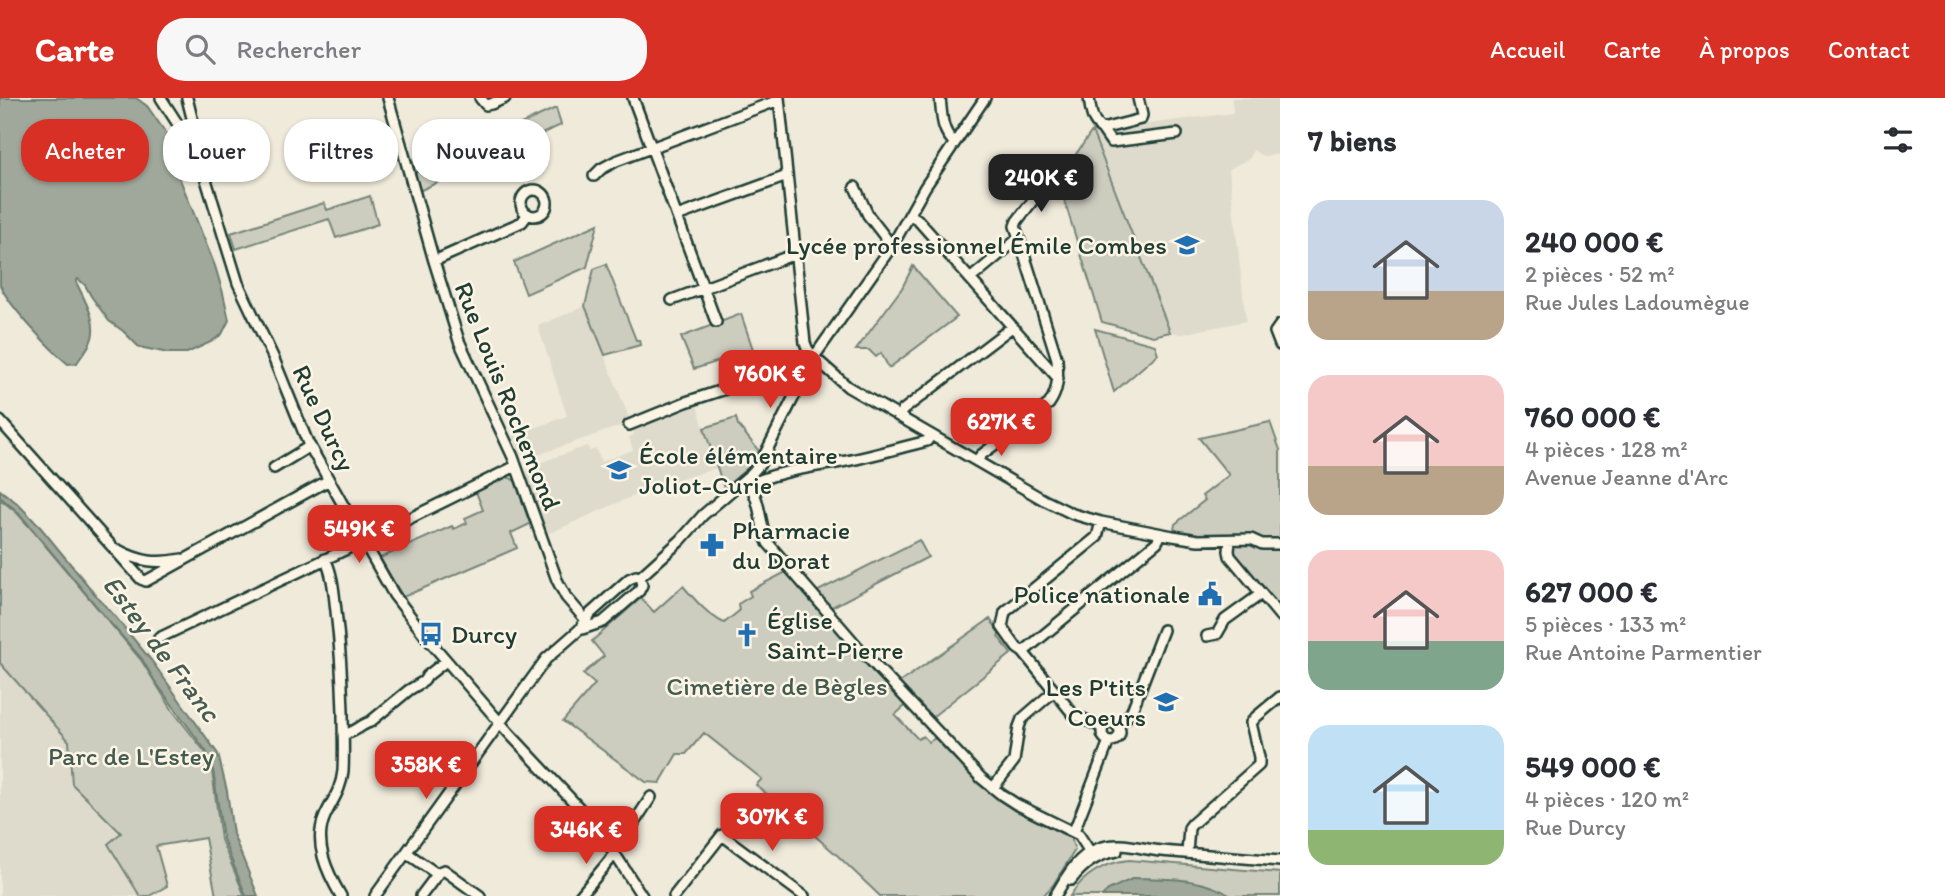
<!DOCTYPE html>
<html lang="fr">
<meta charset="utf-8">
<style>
:root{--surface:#fff;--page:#f7f7f7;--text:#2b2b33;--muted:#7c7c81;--accent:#d93025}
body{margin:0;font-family:Itim,sans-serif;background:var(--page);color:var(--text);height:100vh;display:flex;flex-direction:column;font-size:26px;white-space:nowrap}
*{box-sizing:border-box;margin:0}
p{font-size:23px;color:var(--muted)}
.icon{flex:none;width:38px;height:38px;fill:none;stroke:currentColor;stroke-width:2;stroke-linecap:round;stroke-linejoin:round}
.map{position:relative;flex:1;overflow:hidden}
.side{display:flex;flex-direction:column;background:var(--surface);width:665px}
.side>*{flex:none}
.hud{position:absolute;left:21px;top:21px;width:665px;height:63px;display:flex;gap:14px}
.price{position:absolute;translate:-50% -60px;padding:0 16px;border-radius:14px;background:var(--accent);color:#fff;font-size:23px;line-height:46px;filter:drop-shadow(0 2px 4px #0008)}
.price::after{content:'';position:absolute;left:50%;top:42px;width:21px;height:16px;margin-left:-10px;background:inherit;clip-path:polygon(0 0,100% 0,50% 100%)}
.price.active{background:#222;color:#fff}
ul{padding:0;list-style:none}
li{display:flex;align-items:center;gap:21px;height:175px;padding:0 28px}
li span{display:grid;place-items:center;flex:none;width:196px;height:140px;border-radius:21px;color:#555}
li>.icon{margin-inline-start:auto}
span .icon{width:84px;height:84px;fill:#fffc;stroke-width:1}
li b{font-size:30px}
h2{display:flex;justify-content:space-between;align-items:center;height:84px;padding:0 28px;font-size:30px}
.chip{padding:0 24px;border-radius:28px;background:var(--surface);box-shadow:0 2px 5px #0004;font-size:24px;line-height:63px}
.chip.active{background:var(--accent);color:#fff}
header{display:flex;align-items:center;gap:42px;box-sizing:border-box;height:98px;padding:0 35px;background:var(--accent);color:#fff}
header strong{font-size:33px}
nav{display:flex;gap:38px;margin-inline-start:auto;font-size:24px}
.search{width:490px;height:63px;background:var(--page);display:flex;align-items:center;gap:18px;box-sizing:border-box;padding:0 24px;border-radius:28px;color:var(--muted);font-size:26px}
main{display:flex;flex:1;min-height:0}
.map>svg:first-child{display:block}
.built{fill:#dedbcc}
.green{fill:#cccdbf;stroke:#76857a;stroke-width:2}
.water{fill:#9fa89a;stroke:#6c7d71;stroke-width:2}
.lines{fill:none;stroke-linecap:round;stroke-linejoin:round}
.minor-casing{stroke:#1f3d34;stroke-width:14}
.minor{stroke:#fcf5e5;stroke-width:9}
.labels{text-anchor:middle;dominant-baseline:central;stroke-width:5;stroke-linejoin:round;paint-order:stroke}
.poi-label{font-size:26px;fill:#1f3d34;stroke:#fcf5e5;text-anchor:start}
.street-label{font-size:26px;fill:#1f3d34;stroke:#fcf5e5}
.park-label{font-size:26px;fill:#425a50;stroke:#fcf5e5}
.water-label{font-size:28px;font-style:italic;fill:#455d53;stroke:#fcf5e5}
</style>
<header>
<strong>Carte</strong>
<div class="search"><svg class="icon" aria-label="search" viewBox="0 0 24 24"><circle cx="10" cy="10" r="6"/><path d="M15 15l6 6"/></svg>Rechercher</div>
<nav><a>Accueil</a><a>Carte</a><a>À propos</a><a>Contact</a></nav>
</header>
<main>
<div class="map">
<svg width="1280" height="798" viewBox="0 0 1280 798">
<rect width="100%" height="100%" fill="#efeada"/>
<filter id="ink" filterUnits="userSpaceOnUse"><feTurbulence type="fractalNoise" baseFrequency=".0143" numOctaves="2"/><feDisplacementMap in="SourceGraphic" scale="14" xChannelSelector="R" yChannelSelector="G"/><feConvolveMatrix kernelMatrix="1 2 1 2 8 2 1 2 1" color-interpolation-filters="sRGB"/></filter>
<g filter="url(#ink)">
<path class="built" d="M1232,0H1280V56L1263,58L1253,52L1250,60L1229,71L1246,223L1182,236L1170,234L1092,33L1233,15Z
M585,208L629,320L623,327L529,360L520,354L513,338L567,318L538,228Z
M697,308L717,370L649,391L547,436L526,376L530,368L587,348L590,353L596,351L601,364L633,352L629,339L634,337L633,331Z
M0,565L69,643L72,686L122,736L108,746L140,798H0Z"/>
<path class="green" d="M556,10L561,27L419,93L414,75Z
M1092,33L1170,234L1153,238L1102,224L1058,82Z
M370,98L378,126L336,140L329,121L236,151L231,135L324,105L327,112Z
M598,126L587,169L526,196L514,164Z
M606,166L636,242H639L640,247L605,257L585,208L594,171Z
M913,168L957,219L889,270L881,255L876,259L869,252H856L902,190Z
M741,216L761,275L757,277L752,263L732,259L694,271L681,239Z
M1095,231L1155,247L1158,256L1114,294Z
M736,320L738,327L759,353L751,367L724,390L704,330Z
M1270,324L1280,352V518L1230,458V442L1173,438L1175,426L1205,402L1202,398L1229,377L1199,340Z
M506,379L510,380L515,383L530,426L511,435L517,450L403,499L380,460L452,428L454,431L467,425L465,420L483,412L476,394Z
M0,401L17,415L34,434L141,562L173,613L205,654L211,665L221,742L245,798H216L205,740L156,748L167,788L149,798H140L108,746L121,735L72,686L69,643L0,565Z
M919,442L928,459L830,510L816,494Z
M786,474L905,608L895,617L918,641L923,638L929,644L935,640L977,684L1011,710L1071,740L1075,752L1053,787L1043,798H880L837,757L756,687L762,681L704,635L686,656H677L660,685L646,684L563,623L595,586L583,576L604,558L592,543L641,500L654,514L683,488C695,502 708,517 724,525L739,513L738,506L751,498L749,493Z
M990,521L1000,536L998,538L1011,556L931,620L899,585Z
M1129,762L1280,775V798H1070C1084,776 1103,765 1129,762Z"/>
<path class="water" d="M0,0H136L147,8L168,38L169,54L215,168L223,195L229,222L222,236L211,244L187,255H168L139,249L123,233L109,223L91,198L85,187L78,181L76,184C84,201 100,226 90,245C87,252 81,258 77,265L68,266C50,251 9,208 0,187Z
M0,392L17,405L41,430L99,501L113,516L151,562L218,656L227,693L233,736L258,798H246L223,741L213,672L206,653L154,582L142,561L111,526L18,414L0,399Z
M1134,780C1167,781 1202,779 1231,798H1102L1108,792Z"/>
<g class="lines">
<g class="minor-casing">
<path id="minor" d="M161,0L199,59L238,185L273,259L308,345L394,497L427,540L508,634L598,730L642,798
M388,0L434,163L459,243L513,359L557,482L566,499L585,521
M480,0L486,7L491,6L505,0
M633,0L716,224
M779,0L805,245L808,252L814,259L848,289L1044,402L1073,416L1101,424L1173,438L1198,442L1251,441L1262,446H1280
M940,0C942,16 941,33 954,44
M1089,0C1091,12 1091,24 1102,31L1141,21L1142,17L1138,0
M1102,31L1111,44L1177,36
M186,37L192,33L194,28L187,0
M594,78L601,71L616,63L779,2
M855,89L868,117L892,148
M521 105a13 13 0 1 1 26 0a13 13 0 1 1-26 0Z
M910,117L917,121L1058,280
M677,118L787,78
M1019,140L1015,128L1017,123L1044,88
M434,163L522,124L528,116
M970,181L1019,140L1057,261C1058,278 1059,292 1049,306L981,357L977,363
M672,202L795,156
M1280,227L1275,234L1280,247
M898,318L903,312L1012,229
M0,323L141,481L146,483L329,382
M629,327L686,304L762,279L794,269L806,274
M274,370L310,348
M745,381C762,400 758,423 768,445L858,549L981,680L1002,697L1016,706L1079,737L1094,760
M751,387C767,375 820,368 841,364C870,359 898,350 927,343L931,337
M1230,442L1229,453L1230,458L1280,518
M118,452C140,464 157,466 182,461
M325,461C333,476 334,496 336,513C340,547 342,580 343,614C343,634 344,654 343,673C341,692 333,701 325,718C313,745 327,774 341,798
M579,532L603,524L639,493L642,487L640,479
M1207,538L1217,536L1225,522L1261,496
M159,540L370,440L516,368
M1023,554L1017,550L1002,529L1005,514L1097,439L1101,424
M1102 634a9 9 0 1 1 18 0a9 9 0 1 1-18 0Z
M1117,628L1131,615L1163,532
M1103,630L1073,616L1023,554L1157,444L1161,436
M343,636C354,636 360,627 370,624L409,592L424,583L427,578L446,563
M993,690L1014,663L1019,629L1022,621L1053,594
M1074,733L1109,643
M407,755L437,776
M1187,755L1189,730L1192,726L1259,667V659L1251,625L1256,619L1280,599
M1071,782C1083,766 1097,756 1117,753
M375,798L546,561L579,532L591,515L629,481L636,478L640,479L681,442L703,417L752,375L760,366L814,259L892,148L925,89L985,0
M421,798L439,774L444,772L480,798
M580,798L609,763L651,699
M674,798L722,737L804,798
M1055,798C1066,780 1076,759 1097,751C1119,742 1140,751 1161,753C1201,756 1240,760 1280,763"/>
</g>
<use href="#minor" class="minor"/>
</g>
</g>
<defs>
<g id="school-bare" transform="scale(1.89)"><path d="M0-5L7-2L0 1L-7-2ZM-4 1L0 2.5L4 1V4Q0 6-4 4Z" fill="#1f6fb2" stroke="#fcf5e5" stroke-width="2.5" paint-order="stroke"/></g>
<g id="pharmacy-bare" transform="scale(1.89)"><path d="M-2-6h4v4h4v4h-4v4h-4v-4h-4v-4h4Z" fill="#1f6fb2" stroke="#fcf5e5" stroke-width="2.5" paint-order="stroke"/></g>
<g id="civic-bare" transform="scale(1.89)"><path d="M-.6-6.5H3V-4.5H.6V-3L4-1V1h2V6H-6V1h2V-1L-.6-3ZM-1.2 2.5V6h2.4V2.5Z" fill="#1f6fb2" stroke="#fcf5e5" stroke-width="2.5" paint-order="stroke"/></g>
<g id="bus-bare" transform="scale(1.89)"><path d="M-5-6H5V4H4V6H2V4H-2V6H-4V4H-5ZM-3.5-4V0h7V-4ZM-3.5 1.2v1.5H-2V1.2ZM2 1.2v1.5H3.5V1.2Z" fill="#1f6fb2" stroke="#fcf5e5" stroke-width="2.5" paint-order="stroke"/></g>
<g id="church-bare" transform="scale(1.89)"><path d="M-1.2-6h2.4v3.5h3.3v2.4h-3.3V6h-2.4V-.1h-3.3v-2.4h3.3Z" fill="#1f6fb2" stroke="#fcf5e5" stroke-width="2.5" paint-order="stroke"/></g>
</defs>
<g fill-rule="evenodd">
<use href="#school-bare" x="1187" y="147"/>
<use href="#school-bare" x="619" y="372"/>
<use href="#pharmacy-bare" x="712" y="447"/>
<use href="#civic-bare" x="1210" y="496"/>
<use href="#bus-bare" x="431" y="536"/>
<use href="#church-bare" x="747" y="537"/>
<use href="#school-bare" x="1166" y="604"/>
</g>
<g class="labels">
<g class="poi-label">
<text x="1167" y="147" text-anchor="end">Lycée professionnel Émile Combes</text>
<text x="639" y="357">École élémentaire<tspan x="639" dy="30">Joliot-Curie</tspan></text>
<text x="732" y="432">Pharmacie<tspan x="732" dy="30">du Dorat</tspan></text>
<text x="1190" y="496" text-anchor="end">Police nationale</text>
<text x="767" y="522">Église<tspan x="767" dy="30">Saint-Pierre</tspan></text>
<text x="451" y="536">Durcy</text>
<text x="1146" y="589" text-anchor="end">Les P'tits<tspan x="1146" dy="30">Coeurs</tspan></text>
</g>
<g class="street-label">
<text transform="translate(508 298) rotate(68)">Rue Louis Rochemond</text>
<text transform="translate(324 320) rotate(65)">Rue Durcy</text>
</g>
<g class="park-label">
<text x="777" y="588">Cimetière de Bègles</text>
<text x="131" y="658">Parc de L'Estey</text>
</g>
<g class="water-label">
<text transform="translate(162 550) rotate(53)">Estey de Franc</text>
</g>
</g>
</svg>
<b class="price active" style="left:1041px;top:116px">240K €</b>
<b class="price" style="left:770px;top:312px">760K €</b>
<b class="price" style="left:1001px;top:360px">627K €</b>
<b class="price" style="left:359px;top:467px">549K €</b>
<b class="price" style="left:426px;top:703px">358K €</b>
<b class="price" style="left:772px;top:755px">307K €</b>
<b class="price" style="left:586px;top:768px">346K €</b>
<div class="hud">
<a class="chip active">Acheter</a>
<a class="chip">Louer</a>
<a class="chip">Filtres</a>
<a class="chip">Nouveau</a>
</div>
</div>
<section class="side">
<h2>7 biens<svg class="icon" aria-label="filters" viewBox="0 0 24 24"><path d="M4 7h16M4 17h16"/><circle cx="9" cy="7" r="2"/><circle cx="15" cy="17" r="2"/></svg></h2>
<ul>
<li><span style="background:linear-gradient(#c9d6e8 65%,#b9a48a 0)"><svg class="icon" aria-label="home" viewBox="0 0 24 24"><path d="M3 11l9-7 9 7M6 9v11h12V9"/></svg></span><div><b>240 000 €</b><p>2 pièces · 52 m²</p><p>Rue Jules Ladoumègue</p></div></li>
<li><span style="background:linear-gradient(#f6c9c9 65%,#b9a48a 0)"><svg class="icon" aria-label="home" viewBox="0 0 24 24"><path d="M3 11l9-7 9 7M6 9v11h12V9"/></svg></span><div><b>760 000 €</b><p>4 pièces · 128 m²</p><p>Avenue Jeanne d'Arc</p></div></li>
<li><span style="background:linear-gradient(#f6c9c9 65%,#7fa58c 0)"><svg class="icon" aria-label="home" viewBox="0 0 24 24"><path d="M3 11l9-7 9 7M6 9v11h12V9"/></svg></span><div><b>627 000 €</b><p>5 pièces · 133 m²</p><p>Rue Antoine Parmentier</p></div></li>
<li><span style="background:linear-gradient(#bfe0f5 75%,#8fb573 0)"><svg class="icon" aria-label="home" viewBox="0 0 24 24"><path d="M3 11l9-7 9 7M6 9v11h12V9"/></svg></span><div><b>549 000 €</b><p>4 pièces · 120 m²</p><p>Rue Durcy</p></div></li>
</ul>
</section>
</main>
